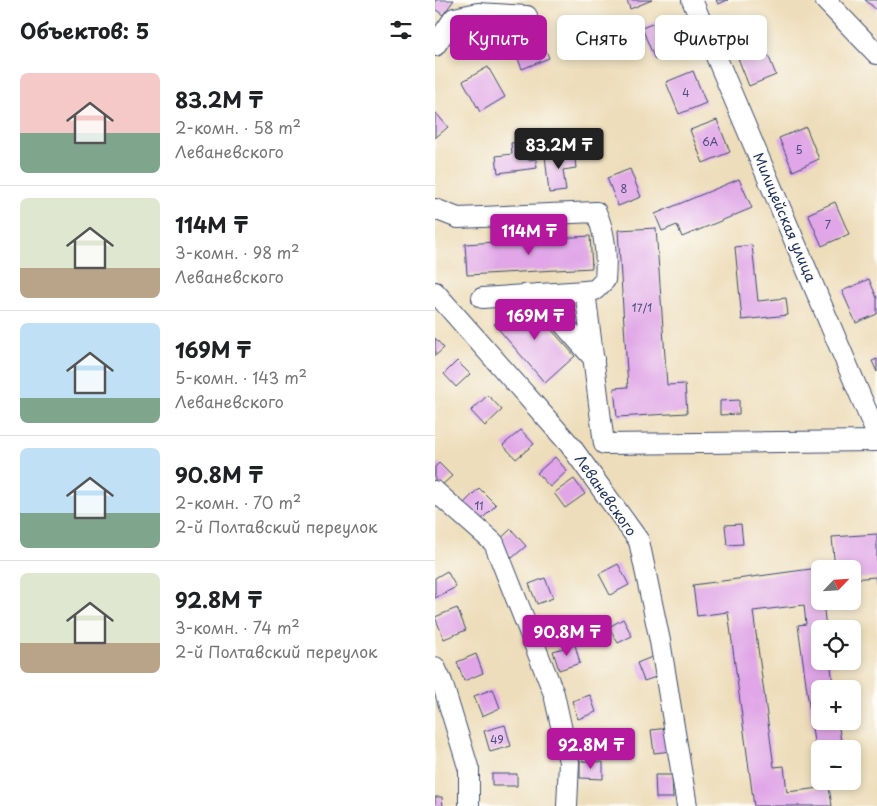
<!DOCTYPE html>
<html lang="ru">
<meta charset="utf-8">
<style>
:root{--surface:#fff;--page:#f6f6f6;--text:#202124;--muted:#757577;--line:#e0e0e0;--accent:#b5179e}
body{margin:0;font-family:"Playpen Sans",sans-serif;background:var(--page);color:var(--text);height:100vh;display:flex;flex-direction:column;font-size:19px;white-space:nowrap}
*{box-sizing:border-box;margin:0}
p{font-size:16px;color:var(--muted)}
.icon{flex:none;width:28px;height:28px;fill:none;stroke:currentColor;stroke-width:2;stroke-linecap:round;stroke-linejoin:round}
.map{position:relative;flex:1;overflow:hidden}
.panel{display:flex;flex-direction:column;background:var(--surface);width:435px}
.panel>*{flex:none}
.hud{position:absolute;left:15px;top:15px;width:351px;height:45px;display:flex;gap:10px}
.needle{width:32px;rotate:65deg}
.tools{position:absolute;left:376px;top:560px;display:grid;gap:10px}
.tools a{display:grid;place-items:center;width:50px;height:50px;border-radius:8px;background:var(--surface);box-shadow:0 2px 8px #0003;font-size:25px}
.price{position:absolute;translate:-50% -42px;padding:0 11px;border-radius:5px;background:var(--accent);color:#fff;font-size:16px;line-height:32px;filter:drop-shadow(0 1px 2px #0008)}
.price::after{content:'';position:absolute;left:50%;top:30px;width:15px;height:11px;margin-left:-8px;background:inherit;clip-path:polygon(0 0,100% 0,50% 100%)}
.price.active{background:#222;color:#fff}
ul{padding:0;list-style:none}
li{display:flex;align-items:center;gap:15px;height:125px;padding:0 20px}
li+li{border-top:1px solid var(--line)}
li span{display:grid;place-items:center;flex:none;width:140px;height:100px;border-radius:8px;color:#555}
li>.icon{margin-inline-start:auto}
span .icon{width:60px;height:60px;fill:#fffc;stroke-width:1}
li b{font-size:21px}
h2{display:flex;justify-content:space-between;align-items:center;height:60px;padding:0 20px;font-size:21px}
.chip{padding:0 18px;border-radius:8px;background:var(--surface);box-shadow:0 2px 8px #0003;font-size:18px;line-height:45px}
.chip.active{background:var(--accent);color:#fff}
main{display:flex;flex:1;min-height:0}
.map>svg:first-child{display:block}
.building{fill:#e0a6e7}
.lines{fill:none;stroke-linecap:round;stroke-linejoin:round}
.minor-casing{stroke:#3a496c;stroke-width:22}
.minor{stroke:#fff;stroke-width:20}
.labels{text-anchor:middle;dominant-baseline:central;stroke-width:4;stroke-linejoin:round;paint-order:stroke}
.number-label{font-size:11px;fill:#4c4d80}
.street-label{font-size:14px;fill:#1b2f5e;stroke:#fdfcf7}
</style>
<main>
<section class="panel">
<h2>Объектов: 5<svg class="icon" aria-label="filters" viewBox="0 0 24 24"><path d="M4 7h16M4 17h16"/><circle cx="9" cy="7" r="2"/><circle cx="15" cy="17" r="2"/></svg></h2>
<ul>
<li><span style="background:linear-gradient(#f6c9c9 60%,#7fa58c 0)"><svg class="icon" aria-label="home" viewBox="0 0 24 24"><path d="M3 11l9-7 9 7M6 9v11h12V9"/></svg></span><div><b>83.2M ₸</b><p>2-комн. · 58 m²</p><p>Леваневского</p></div></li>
<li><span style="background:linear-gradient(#dfe7d0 70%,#b9a48a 0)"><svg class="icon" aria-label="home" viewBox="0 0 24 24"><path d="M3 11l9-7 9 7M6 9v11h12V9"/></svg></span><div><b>114M ₸</b><p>3-комн. · 98 m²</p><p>Леваневского</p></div></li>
<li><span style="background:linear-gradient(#bfe0f5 75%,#7fa58c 0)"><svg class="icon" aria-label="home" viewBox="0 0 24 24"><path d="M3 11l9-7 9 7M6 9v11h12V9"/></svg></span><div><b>169M ₸</b><p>5-комн. · 143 m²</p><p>Леваневского</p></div></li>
<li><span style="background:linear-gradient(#bfe0f5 65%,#7fa58c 0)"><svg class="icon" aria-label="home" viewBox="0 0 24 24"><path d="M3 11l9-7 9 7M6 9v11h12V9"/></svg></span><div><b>90.8M ₸</b><p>2-комн. · 70 m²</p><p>2-й Полтавский переулок</p></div></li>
<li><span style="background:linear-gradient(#dfe7d0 70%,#b9a48a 0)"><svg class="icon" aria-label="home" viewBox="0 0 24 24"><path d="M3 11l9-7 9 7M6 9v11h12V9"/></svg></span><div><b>92.8M ₸</b><p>3-комн. · 74 m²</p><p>2-й Полтавский переулок</p></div></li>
</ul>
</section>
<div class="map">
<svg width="442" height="806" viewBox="0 0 442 806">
<rect width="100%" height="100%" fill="#fdfcf7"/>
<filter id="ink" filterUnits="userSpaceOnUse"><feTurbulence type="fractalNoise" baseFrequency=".02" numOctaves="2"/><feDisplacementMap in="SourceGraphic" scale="10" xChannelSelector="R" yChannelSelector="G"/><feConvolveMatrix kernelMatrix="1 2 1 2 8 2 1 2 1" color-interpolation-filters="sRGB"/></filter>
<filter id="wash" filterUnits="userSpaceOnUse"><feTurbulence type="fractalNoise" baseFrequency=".0096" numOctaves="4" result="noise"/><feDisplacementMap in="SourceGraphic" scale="20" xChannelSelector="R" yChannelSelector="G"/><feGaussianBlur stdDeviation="1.12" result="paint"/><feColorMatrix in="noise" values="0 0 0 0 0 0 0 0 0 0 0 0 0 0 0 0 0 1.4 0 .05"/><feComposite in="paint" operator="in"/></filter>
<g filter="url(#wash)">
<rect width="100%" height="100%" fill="#edddba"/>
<g id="blocks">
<path class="building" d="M0,0H19L8,15L0,9Z
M192,0H217L195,9Z
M281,0H293L283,4Z
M430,0H442V10Z
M234,17L247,49L220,60L207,28Z
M101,25L114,58L87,69L74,36Z
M328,42L341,75L314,86L301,53Z
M53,67L70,97L45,112L28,81Z
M258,71L271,103L244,114L231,82Z
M0,112L13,127L0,138Z
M282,120L295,152L268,163L255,130Z
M371,127L384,159L358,171L344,138Z
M91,141L93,160L101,159L102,168L63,173L61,156L77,154L76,143Z
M139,151L141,168L128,170L131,191L114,193L110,155Z
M195,169L206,197L183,206L172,178Z
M304,179L317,208L247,237L242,225L227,231L220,214Z
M400,202L414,234L387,246L373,214Z
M221,228L232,385L250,384L252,413L182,417L179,388L193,387L183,230Z
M155,236L157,268L32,275L30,244Z
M317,245L323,301L351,298L353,315L307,320L300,247Z
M434,279L442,298V314L421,323L407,291Z
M89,299L140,356L110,383L59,324Z
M0,338L9,348L0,356Z
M442,359V372L437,361Z
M22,361L35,374L21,387L9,374Z
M53,395L67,410L50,426L36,411Z
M304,400V414L285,415V401Z
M86,430L99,444L81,459L68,445Z
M120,457L132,471L115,487L102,473Z
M4,463L17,476L6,486L0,480V467Z
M139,479L150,494L130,508L119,493Z
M44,488L61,505L45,521L28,504Z
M306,524L308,544L292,545L290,525Z
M76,529L91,546L77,558L62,542Z
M442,534V588L440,577L418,579V569H400L397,537Z
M183,564L194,585L175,595L164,574Z
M383,568L385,601H388L391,629H385V661H395L399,689H385V721H403L407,749H385V757H381L363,625L371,624L369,605L318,611L339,767L349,766L352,792L394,787L397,806H319L293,612L262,616L258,585Z
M12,571L21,587L0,598V578Z
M110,578L118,598L102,604L94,584Z
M22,608L31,630L9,639L0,617Z
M188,619L197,636L183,643L174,627Z
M140,645L145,663L124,670L118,651Z
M41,654L48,673L29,681L22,662Z
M217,657L224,676L209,681L202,663Z
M58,689L65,708L47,716L39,696Z
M155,695L161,712L143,719L137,701Z
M70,725L76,746L55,752L49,731Z
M233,728L236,751L219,753L216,730Z
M145,761L168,762V779L145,778Z
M57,774H82V786H57Z
M220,775H237L238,798H221Z
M0,797H7L8,806H0Z"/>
</g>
</g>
<g filter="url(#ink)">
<use href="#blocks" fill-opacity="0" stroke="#3a496c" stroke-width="1"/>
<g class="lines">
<g class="minor-casing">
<path id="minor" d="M257,0L442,435
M390,0L442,54
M0,46L19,18L43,13L92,16
M0,209L23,218L161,212C171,234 172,256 170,280L160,290L150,291
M0,292L135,445L204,541L225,641L252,806
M102,294L159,359
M47,298L150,291L169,444L442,441
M0,491L59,543L119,694L134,762L132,806
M0,667L7,682L34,770V806"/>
</g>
<use href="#minor" class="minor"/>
</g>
</g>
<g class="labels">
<g class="number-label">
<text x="251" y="92">4</text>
<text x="275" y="141">6А</text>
<text x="364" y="149">5</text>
<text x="189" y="188">8</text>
<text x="393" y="224">7</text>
<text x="207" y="307">17/1</text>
<text x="44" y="505">11</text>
<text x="62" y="739">49</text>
</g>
<g class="street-label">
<text transform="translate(350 217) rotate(67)">Милицейская улица</text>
<text transform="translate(171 495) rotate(55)">Леваневского</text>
</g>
</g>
</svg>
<div class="tools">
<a><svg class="needle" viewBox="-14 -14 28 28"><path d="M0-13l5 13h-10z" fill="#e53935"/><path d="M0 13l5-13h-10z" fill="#757577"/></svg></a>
<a><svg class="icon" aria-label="locate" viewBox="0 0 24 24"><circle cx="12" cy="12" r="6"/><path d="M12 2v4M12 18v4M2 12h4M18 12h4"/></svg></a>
<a>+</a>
<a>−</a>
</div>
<b class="price active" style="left:124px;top:170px">83.2M ₸</b>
<b class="price" style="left:94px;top:256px">114M ₸</b>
<b class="price" style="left:100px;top:341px">169M ₸</b>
<b class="price" style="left:132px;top:657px">90.8M ₸</b>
<b class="price" style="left:156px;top:770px">92.8M ₸</b>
<div class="hud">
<a class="chip active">Купить</a>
<a class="chip">Снять</a>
<a class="chip">Фильтры</a>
</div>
</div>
</main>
